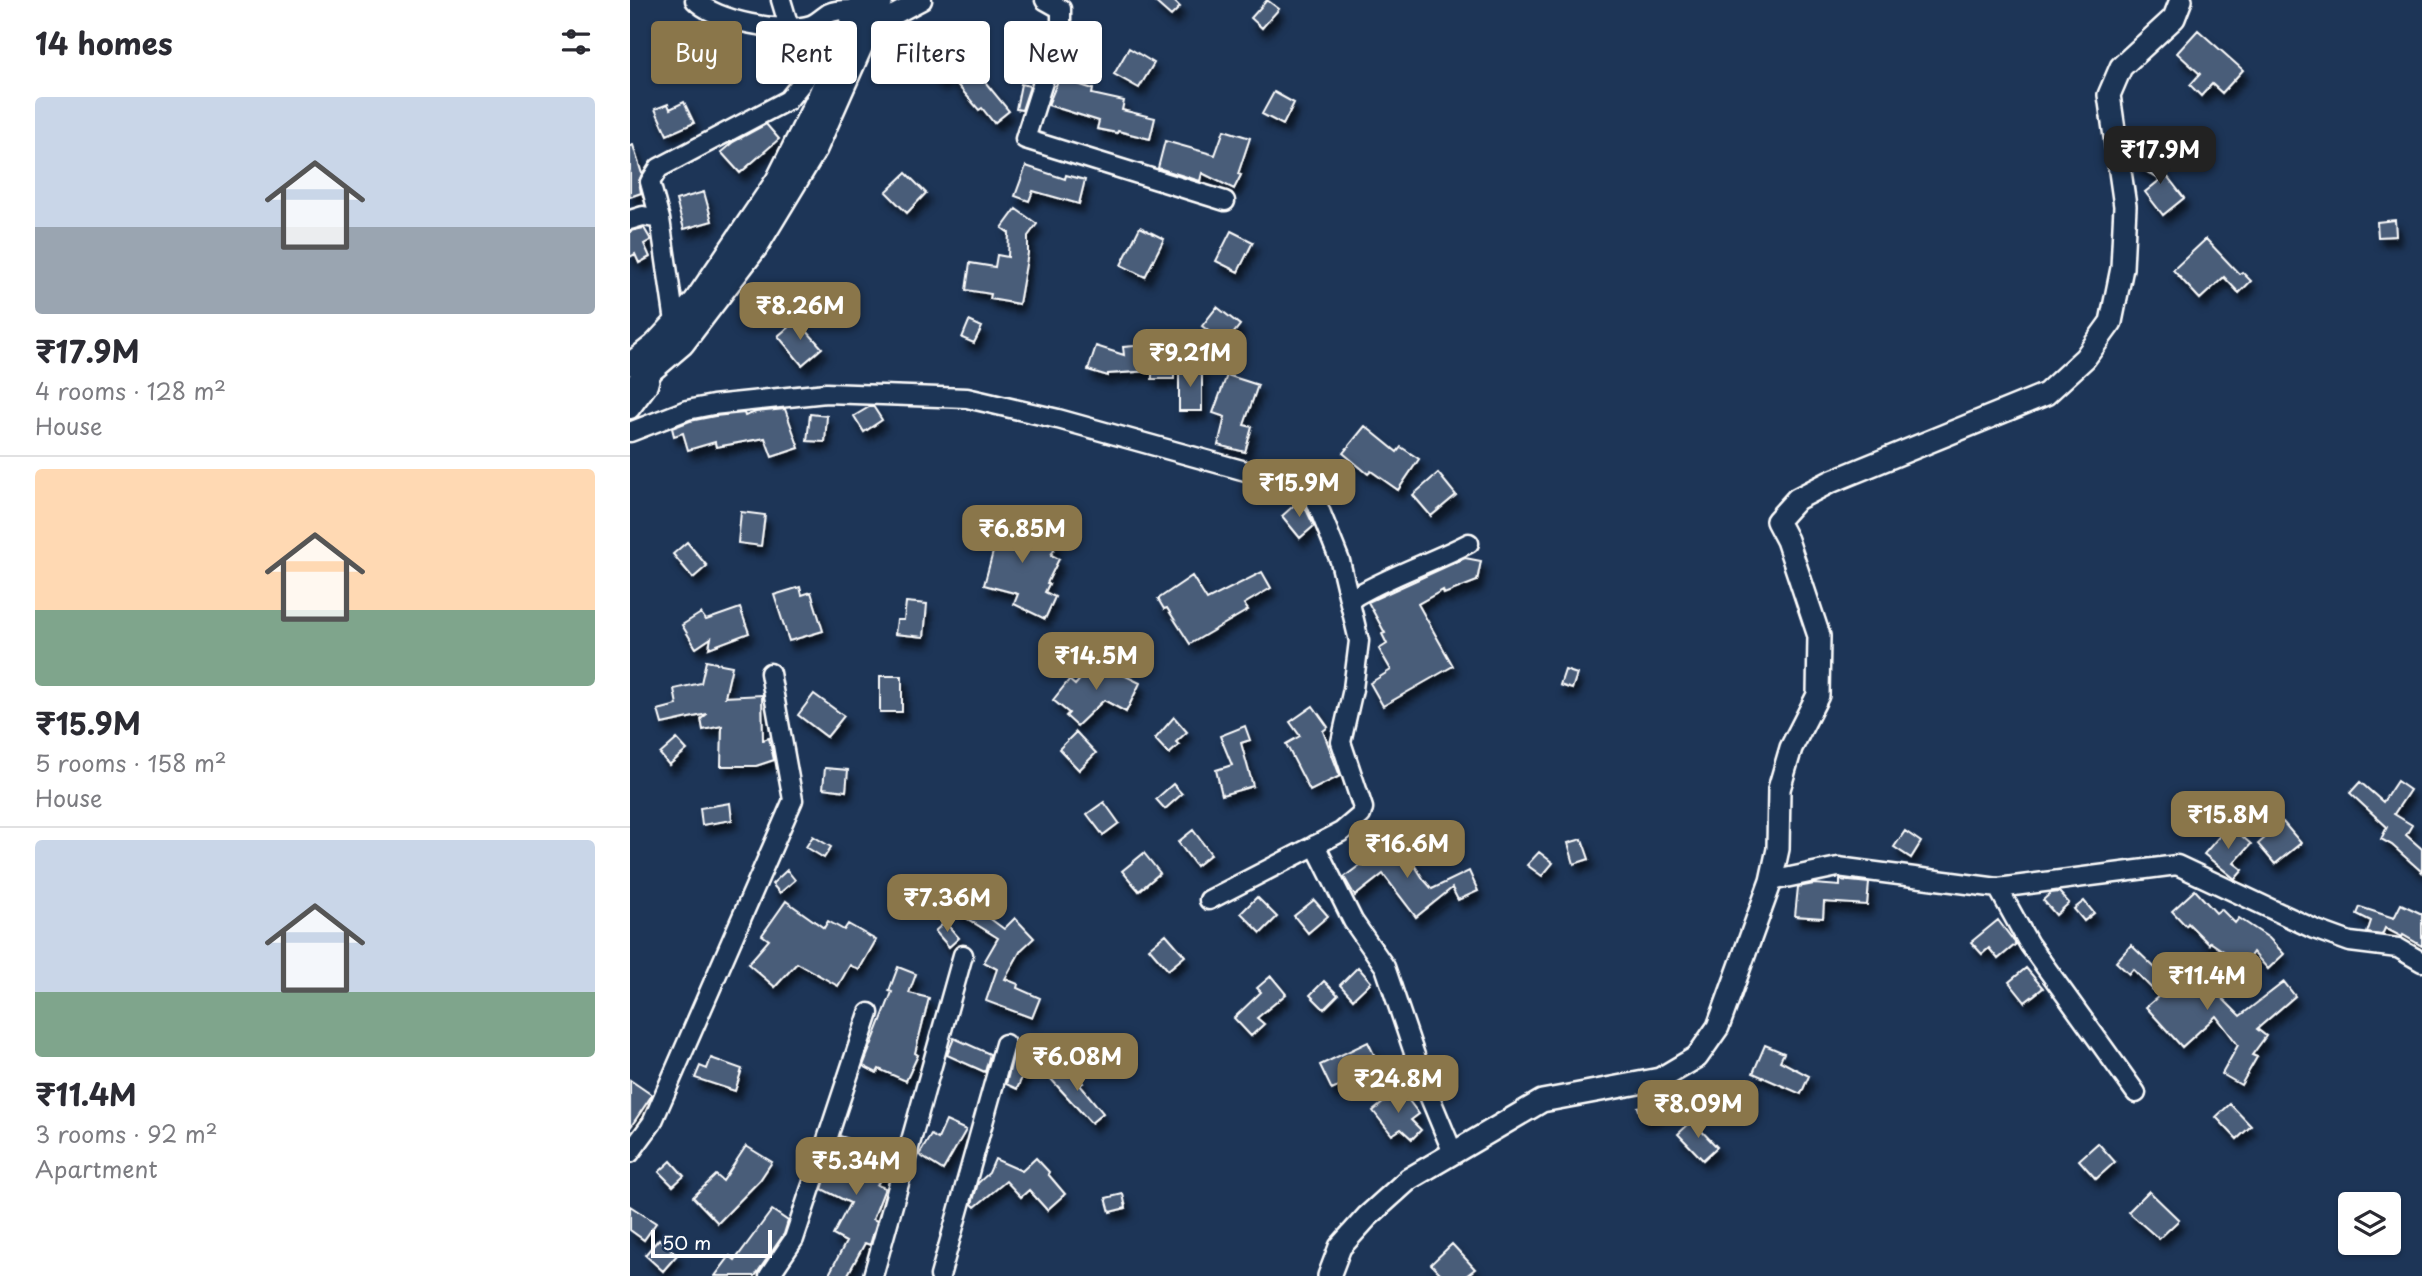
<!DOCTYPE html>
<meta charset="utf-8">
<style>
:root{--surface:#fff;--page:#f7f7f7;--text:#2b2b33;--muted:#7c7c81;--line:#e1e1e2;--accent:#8a764a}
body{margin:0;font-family:"Playpen Sans",sans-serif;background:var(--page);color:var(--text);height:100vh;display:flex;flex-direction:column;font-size:26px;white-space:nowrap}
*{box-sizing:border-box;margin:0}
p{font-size:23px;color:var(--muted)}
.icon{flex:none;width:38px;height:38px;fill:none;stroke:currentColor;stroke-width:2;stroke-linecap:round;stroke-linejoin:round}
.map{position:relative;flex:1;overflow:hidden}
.side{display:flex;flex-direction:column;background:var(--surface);width:630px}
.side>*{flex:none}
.hud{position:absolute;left:21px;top:21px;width:665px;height:63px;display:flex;gap:14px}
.buttons{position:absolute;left:1708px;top:1192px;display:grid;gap:14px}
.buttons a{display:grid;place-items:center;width:63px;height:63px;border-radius:7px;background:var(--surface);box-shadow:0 2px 5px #0004;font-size:35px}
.scale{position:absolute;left:21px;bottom:18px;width:121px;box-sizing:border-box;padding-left:7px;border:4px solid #fff;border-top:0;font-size:19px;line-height:24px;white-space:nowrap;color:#fff;-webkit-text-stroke:5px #1d3557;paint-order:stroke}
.price{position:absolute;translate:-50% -60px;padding:0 16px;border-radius:14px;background:var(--accent);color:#fff;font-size:23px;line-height:46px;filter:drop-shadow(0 2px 4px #0008)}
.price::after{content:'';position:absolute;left:50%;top:42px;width:21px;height:16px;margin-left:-10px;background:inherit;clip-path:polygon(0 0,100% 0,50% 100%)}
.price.selected{background:#222;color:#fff}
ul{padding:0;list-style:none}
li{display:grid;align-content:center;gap:14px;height:371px;padding:0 35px}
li+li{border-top:2px solid var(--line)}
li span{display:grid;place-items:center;height:217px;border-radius:7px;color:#555}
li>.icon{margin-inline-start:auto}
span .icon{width:126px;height:126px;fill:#fffc;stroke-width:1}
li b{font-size:30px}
h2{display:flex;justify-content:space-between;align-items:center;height:84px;padding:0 35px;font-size:30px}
.pill{padding:0 24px;border-radius:7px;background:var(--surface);box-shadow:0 2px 5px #0004;font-size:24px;line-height:63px}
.pill.selected{background:var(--accent);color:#fff}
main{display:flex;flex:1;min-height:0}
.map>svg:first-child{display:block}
.building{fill:#4a5d79;stroke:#fff;stroke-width:2;filter:url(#shadow)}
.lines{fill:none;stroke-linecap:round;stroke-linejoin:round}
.minor-casing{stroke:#fff;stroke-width:23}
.major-casing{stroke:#fff;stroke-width:26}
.minor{stroke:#1d3557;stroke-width:18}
.major{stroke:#1d3557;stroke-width:21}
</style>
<main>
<section class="side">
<h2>14 homes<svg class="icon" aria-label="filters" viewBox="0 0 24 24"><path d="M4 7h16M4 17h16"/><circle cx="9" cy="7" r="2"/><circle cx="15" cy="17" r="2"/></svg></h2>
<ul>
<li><span style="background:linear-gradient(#c9d6e8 60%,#9aa5b1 0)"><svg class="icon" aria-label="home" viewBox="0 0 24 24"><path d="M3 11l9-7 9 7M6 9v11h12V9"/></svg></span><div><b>₹17.9M</b><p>4 rooms · 128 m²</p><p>House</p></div></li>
<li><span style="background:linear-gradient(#ffd9b3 65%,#7fa58c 0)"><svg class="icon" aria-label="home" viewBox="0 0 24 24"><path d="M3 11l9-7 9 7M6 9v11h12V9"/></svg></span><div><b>₹15.9M</b><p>5 rooms · 158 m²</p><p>House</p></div></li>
<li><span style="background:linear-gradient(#c9d6e8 70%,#7fa58c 0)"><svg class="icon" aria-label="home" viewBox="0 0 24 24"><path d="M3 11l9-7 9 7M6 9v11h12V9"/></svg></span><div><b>₹11.4M</b><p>3 rooms · 92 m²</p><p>Apartment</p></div></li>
</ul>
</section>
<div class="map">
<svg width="1792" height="1276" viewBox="0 0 1792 1276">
<defs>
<filter id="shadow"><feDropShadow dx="4.5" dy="8" stdDeviation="3.5" flood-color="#0009"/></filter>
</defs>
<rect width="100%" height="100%" fill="#1d3557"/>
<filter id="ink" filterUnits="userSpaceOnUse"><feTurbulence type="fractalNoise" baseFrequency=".0143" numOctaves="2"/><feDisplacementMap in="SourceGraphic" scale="14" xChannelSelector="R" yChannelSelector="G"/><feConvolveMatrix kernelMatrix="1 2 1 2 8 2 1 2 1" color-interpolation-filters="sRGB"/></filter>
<g filter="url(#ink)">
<path class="building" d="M523,0H543L550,7L541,16Z
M637,0L649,9L632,28L621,18Z
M310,20L341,57L337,60L379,111L364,123L352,108L349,110L319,75L311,83L279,46Z
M390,29L410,32L407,52L387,49Z
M1568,30L1613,70L1592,93L1582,84L1571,96L1560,85L1570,74L1547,53Z
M499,48L524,63L509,88L484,74Z
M429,78L463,89L462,94L494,101L492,110L525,118L520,139L488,131L487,133L467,129L469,121L418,105Z
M391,84L400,86L392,110L386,109Z
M644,92L664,103L653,125L632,114Z
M54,102L64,123L37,135L25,109L38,104L40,109Z
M136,124L149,139L110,173L91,152L103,142Z
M594,130L620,138L608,174L611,175L604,189L572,173L570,181L528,168L535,141L585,155Z
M3,145L12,174L9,181L11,193L0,197V146Z
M1513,154L1527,163L1554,198L1533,215L1515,192L1530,180L1506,165Z
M396,166L435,179L436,175L455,180L449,204L403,191L399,201L385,196Z
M276,173L296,193L277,213L256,192Z
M74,192L82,221L54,229L46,200Z
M386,209L407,224L398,236V253L389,304L360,299L361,294L336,290L340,263L365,267L367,255L378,257L379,233L372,228Z
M1765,220L1766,236L1748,237L1747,222Z
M510,227L534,239L515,277L491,265Z
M14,228L21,240L14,244L20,257L9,263L5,254L0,257V231Z
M601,231L623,242L608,272L586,261Z
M1576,239L1609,274L1612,272L1621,281L1609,293L1594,277L1570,299L1543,270Z
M587,307L610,325L595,344L572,326Z
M167,320L192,348L172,365L148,336Z
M339,321L352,327L344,343L332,338Z
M517,345L520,371L478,374V376L458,370L466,346L494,355L493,347Z
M522,360H544V379H522Z
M549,367H572V411H549Z
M597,375L628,385L614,425L622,427L615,452L588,445L595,417L583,413Z
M241,406H243L252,420L234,432L224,416Z
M155,409L169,448L142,457L135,438L86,447L85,442L58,450L53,433L44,436L42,428L60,421L85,416L114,413L115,416L126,412Z
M180,414L197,416L195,442L177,441Z
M735,426L767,452L771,447L789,459L768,490L741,471L738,474L713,453Z
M808,473L826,495L801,516L783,495Z
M671,499L684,526L670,538L652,516Z
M111,512L135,515L131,546L108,543Z
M365,514L427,543L421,555L429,559L417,583L419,584L415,592L425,597L415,619L384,604L388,594L354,585L363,552L361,551L367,538L356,534Z
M57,542L77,566L63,578L43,554Z
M835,558L851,561L847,581L814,594L813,590L788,604L823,666L753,706L740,683L761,670L749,649L757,644L752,634L755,633L738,602Z
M632,572L641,588L614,604L618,610L560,644L537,608L534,609L528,599L562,576L577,600Z
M170,587L172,595L181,592L193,631L159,641L144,595Z
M276,602L297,604L294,637L265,634L267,620H274Z
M110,608L119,633L79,648L81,638L66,648L52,625L71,613L76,620Z
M470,657L485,671L510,683L496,712L474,700L447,726L436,716L439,713L423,700L439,680L445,685Z
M76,661L102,666L95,697L132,695L133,740L139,738L144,760L126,766H91L92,726L73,730L71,719L77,714L32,724L28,710L47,705L44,689L71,683Z
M935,670L947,674L942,689L930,685Z
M250,676H272V712H250Z
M184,694L214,716L197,737L168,715Z
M683,706L698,727L693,731L710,776L680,791L656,744L670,736L660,722Z
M544,717L557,732L546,742L549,745L539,754L525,739Z
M615,726L620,740L611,743L623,786L592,795L586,770L602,765L590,736Z
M446,732L466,753L449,770L429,749Z
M47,739L57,750L39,765L30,754Z
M195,768L218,770L216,791L193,788Z
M1767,781L1780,790L1764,814L1782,825L1776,835L1792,849V872L1762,845L1751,839L1757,827L1720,793L1730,782L1753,802Z
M543,784L552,794L535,809L526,799Z
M474,802L489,823L473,835L457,814Z
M100,803L102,820L72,825L70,808Z
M1653,822L1671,843L1645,864L1628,844Z
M1599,825L1621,844L1604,863L1613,870L1605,879L1574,854Z
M563,830L581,854L566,866L548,842Z
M1275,831L1291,842L1281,858L1264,847Z
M183,836L201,847L194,858L176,847Z
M952,839L959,859L944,864L938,843Z
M770,843L794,880L802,889L839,871L848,891L828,900L822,888L786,917L753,874L725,896L714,877L738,859L740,862Z
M909,852L923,863L912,876L897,865Z
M514,853L530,873L509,891L492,871Z
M157,870L165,880L150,893L142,884Z
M1210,880L1239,883L1237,905L1194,902L1193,918L1165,916L1168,887L1184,884L1210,886Z
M341,890L353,902L346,908L374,929L385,918L404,938L391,950L375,979L388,984L387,988L410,998L402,1018L356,1001L367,969L354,962L368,938L322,909Z
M1565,890L1586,913L1591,909L1605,923L1609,918L1639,938L1654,954L1638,969L1623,952L1614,965L1580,942L1579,944L1558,923L1556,926L1542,911Z
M1429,892L1439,903L1426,915L1413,900L1421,893Z
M627,897L647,917L631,933L611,913Z
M684,900L698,916L678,933L664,916Z
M156,901L194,928L198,921L214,930L218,924L246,940L229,970L220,965L208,986L167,963L145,987L118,964L139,940L132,935Z
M1454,901L1464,913L1454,921L1444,909Z
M1771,904L1792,914V946L1773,935L1772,937L1755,928L1752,935L1737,933L1741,921L1727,914L1730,907L1764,918Z
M1368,920L1386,944L1368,959L1359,948L1352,954L1341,942Z
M315,922L329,938L319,947L305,931Z
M536,934L555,956L538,970L519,948Z
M1501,945L1548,990L1567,973L1610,1016L1654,982L1665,996L1627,1029L1636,1036L1622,1055L1627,1057L1611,1085L1592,1074L1608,1045L1586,1016L1552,1047L1516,1007L1529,996L1503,969L1499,974L1486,962Z
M268,967L286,974L279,993L299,998L285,1053L288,1055L276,1081L249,1069L247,1073L233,1066L262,992L259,991Z
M728,967L741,982L723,999L710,985Z
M1396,968L1413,988L1395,1002L1379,982Z
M641,976L656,994L627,1018L634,1024L621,1036L604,1018L631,992L627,988Z
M694,981L708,995L694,1009L680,995Z
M324,1038L360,1054L355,1072L317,1055Z
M738,1042L750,1067L702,1090L690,1065Z
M1135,1045L1154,1053L1150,1061L1179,1076L1171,1094L1123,1073Z
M384,1053L400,1059L387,1089L376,1084Z
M81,1058L112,1069L105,1091L65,1078L70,1066L77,1069Z
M438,1065L453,1083L450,1085L473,1113L461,1123L421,1079Z
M0,1080L22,1095L0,1128Z
M770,1089L789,1114L781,1120L791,1130L782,1139L771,1129L762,1135L743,1111Z
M1045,1096L1048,1108L1012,1119L1008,1107Z
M1600,1104L1621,1126L1607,1139L1586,1117Z
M316,1121L336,1130L313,1170L289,1155L301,1135L308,1139Z
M1062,1121L1087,1147L1073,1160L1048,1134Z
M210,1136L241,1146L262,1158L247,1185L255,1188L243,1219L247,1221L240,1245L235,1243L217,1276H198L216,1242L203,1235L220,1203L192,1189Z
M1468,1143L1485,1162L1466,1179L1449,1160Z
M116,1146L142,1162L130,1180L88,1223L63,1197L86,1175L93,1181Z
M406,1158L419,1172L418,1174L435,1194L417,1210L399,1190L391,1197L376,1181L345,1207L342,1204L348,1183L359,1173L365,1159L392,1171Z
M41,1161L54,1176L43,1186L29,1172Z
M1519,1191L1549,1220L1529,1239L1498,1212Z
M493,1194L496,1208L480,1212L476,1198Z
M0,1206L26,1223L14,1240L0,1230Z
M142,1210L158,1221L154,1234L125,1276H85L100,1256L105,1260Z
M29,1239L47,1255L33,1271L15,1255Z
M822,1244L845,1269L836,1276H813L801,1264Z"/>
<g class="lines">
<g class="minor-casing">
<path id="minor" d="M65,0C85,21 154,34 181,25C187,23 193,17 199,13C207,9 217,10 226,10
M151,0L160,30
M415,0L431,9V25L395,139L595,201
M239,28L292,0
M30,219L20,182L29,168L158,100L175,79L183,55L186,23
M0,220L13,216L30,219L45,322
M0,409L18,385L21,374
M0,432L57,410L83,405L196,393L337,398L428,419L630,475L665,478L675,484L686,501L710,561L729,641L723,689L711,742L733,808L731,815L711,832L579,900
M721,599C758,576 800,563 839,543
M685,845L723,921L755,967L796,1088L823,1153
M1141,881L1208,867L1368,888L1547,865L1684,929L1720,942L1768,948L1792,962
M1368,888L1399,944L1506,1093
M0,1153L22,1123L163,800L140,673
M139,1276L164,1239L239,1013
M243,1276L333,955
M310,1276L375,1044"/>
</g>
<g class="major-casing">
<path id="major" d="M0,364L24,345L65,301L147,180L188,98L231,0
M0,389L53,344L126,248L186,149L252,0
M699,1276L710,1247L737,1217L779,1179L912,1101L1030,1079L1067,1057L1088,1027L1141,881L1148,849L1149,789L1161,748L1188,695L1189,636L1157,540L1147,521L1167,499L1200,482L1416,394L1455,358L1481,322L1492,268L1495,206L1479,95L1491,67L1544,18L1551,0"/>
</g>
<use href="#minor" class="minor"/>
<use href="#major" class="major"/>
</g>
</g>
</svg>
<div class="buttons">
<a><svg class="icon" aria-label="layers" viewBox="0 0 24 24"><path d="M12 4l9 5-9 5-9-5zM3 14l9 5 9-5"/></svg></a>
</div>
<div class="scale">50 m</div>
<b class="price selected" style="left:1530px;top:186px">₹17.9M</b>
<b class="price" style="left:170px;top:342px">₹8.26M</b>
<b class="price" style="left:560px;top:389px">₹9.21M</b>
<b class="price" style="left:669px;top:519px">₹15.9M</b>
<b class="price" style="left:392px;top:565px">₹6.85M</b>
<b class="price" style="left:466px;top:692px">₹14.5M</b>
<b class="price" style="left:1598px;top:851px">₹15.8M</b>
<b class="price" style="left:777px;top:880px">₹16.6M</b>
<b class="price" style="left:317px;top:934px">₹7.36M</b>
<b class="price" style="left:1577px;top:1012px">₹11.4M</b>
<b class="price" style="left:447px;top:1093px">₹6.08M</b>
<b class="price" style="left:768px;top:1115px">₹24.8M</b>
<b class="price" style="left:1068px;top:1140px">₹8.09M</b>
<b class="price" style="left:226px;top:1197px">₹5.34M</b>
<div class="hud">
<a class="pill selected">Buy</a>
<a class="pill">Rent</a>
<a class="pill">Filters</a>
<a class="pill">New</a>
</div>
</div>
</main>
